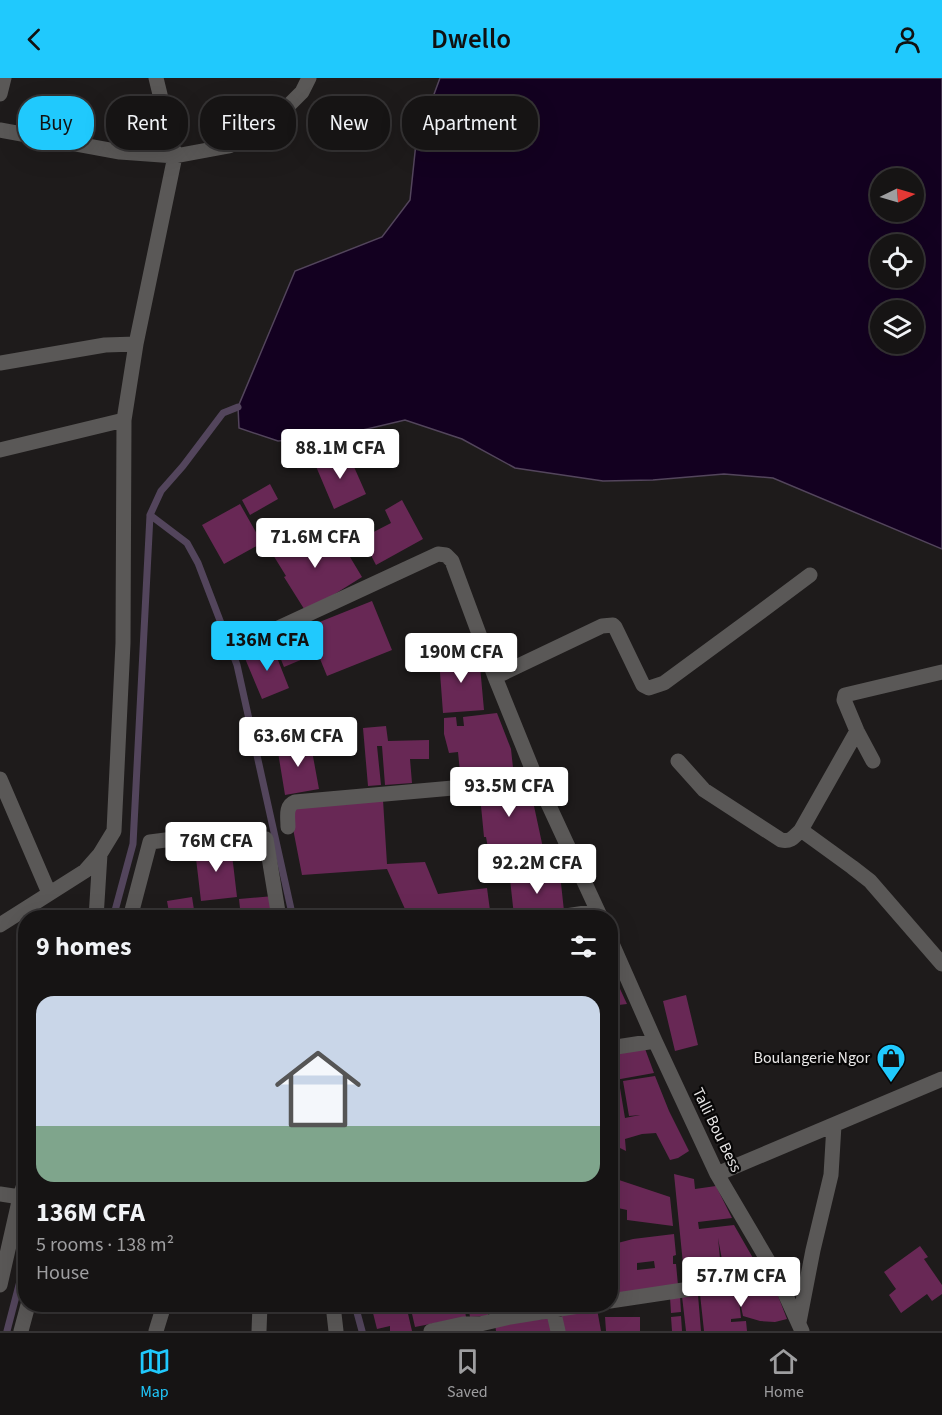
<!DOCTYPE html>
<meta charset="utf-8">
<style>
:root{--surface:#161414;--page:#1f1d1d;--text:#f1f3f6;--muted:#9e9ea0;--line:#353334;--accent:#20c9fd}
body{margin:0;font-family:"Source Sans 3",sans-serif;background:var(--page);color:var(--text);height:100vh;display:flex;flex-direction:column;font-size:22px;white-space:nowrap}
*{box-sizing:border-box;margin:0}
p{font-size:20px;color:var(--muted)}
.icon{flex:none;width:33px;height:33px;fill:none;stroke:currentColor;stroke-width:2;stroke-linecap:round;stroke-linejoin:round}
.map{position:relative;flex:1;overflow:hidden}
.sheet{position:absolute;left:18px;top:832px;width:600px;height:402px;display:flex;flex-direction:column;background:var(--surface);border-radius:24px;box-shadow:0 6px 24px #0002,0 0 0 2px var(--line)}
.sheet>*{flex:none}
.hud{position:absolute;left:18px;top:18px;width:600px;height:54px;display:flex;gap:12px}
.needle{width:39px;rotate:85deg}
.tools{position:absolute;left:870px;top:90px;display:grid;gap:12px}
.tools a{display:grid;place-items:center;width:54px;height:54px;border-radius:50%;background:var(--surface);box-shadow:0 6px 24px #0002,0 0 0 2px var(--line);font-size:30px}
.price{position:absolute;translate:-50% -51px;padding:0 14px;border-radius:6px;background:#fff;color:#222;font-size:20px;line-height:39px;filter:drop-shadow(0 2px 3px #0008)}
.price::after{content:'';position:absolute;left:50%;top:36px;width:18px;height:14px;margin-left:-9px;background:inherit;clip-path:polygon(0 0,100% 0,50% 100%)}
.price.current{background:var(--accent);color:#111}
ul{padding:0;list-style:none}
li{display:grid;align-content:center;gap:12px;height:318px;padding:0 18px}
li span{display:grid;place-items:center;height:186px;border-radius:18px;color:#555}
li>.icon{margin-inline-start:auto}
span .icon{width:108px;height:108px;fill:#fffc;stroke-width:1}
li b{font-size:26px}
h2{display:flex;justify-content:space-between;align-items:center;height:72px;padding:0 18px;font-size:26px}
.pill{padding:0 21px;border-radius:24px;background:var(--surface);box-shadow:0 6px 24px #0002,0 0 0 2px var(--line);font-size:21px;line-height:54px}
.pill.current{background:var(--accent);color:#111}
header{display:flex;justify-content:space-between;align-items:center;height:78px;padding:0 18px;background:var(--accent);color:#111;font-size:27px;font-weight:600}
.menu{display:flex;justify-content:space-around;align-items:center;height:84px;border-top:2px solid var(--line);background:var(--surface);font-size:16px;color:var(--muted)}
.menu a{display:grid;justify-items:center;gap:3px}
.menu .current{color:var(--accent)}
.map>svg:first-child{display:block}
.water{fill:#130020;stroke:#53455c;stroke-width:1.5;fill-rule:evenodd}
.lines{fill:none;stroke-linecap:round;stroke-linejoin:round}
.stream{stroke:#53455c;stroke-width:7}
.building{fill:#682855;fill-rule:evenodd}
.street{stroke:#5a5857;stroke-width:15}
.labels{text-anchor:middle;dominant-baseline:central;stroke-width:4.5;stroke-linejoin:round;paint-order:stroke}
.poi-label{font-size:16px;fill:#e9e7e7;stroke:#070606;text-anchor:end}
.street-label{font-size:16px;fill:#e9e7e7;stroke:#070606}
</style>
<header><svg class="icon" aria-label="back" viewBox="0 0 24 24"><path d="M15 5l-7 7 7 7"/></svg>Dwello<svg class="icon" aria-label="person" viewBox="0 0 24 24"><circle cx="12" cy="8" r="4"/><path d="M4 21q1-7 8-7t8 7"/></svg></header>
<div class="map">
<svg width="942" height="1253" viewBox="0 0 942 1253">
<rect width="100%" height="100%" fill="#1e1b1b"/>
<path class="water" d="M440,0H942V471L773,400L724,396L653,402L603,403L515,390L462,361L405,342L333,359L278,363L239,350L238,329L295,193L382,159L410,122L416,65ZM880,100H914V134H880ZM880,166H914V200H880ZM880,232H914V266H880Z"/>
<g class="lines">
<path class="stream" d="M150,437L187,465L198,485L237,587L293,840
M113,840L133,766L150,437L161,413L183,388L223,335L238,329
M355,1227L362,1253
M7,1253L26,1180"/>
</g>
<path class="building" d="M347,373L366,416L334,431L315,386Z
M270,406L278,421L250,437L242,422Z
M402,422L423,461L376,487L362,460L391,445L385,432Z
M240,426L262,465L224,486L202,447Z
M307,450L322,476L341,464L362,499L306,534L284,499L286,498L270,472Z
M372,523L392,572L327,598L307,549Z
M293,556L303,581L284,589L274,564Z
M272,567L289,610L262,621L244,578Z
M479,577L484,632L443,635L439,581Z
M497,635L511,671L514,699L461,704L458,674L449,675L444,656V640L456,639L457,648H464L463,639Z
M386,648L388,663L429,662V681H410L412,705L385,707L382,668H377L381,707L368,708L363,650Z
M310,662L319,711L285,717L277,668Z
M524,706L523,715L531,714L543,770L513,774L512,768L488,770L486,759H484L479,707Z
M383,722L387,786L425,784L438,816L487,810L491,840H409L387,791L302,797L289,730Z
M231,768L237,819L201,823L195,772Z
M560,796L564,833L514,838L510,801Z
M274,818L276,840H241L239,821Z
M192,819L195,838L205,837L206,840H170L167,823Z
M610,891L614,898L627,926L610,928Z
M686,917L698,967L675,973L663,923Z
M644,968L654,995L615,1002L610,976Z
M655,998L669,1033L689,1073L678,1080L670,1082L656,1055L642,1056L625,1061L626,1073L610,1065V1005L619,1004L625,1040L640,1037L629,1038L623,1003Z
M674,1096L694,1101L695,1111L716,1108L732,1140L698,1144L699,1151L734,1147L761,1194L725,1198L718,1160L722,1201L685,1206Z
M610,1099L670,1119L673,1148L627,1142V1132L618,1130L616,1139L610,1138Z
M674,1156L676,1177L673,1178V1186H676L678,1207L610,1216V1167L633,1161ZM654,1183L655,1190L637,1192V1185Z
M920,1168L928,1179L924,1181L942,1207V1216L932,1223L927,1216L901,1235L889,1217L896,1211L884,1194Z
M773,1205L787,1241L775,1244L760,1243L743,1238L738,1214L741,1240L731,1241V1244L746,1243L747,1253H704L700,1216Z
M698,1217L701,1253H686L682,1218Z
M680,1218L681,1234L671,1235L670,1219Z
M371,1227H406L412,1253H390V1248L377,1251Z
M410,1227H464L466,1239L415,1249Z
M468,1227H495L488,1230V1238L470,1239Z
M597,1231L601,1253H564L561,1236Z
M681,1238L682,1253H672L671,1239Z
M605,1239H640V1253H606Z
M553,1240L555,1253H496L495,1246Z"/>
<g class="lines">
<path class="street" d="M0,16L4,0
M0,52L120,74L175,78L229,68L264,52L302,14L309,0
M0,285L105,267L136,266
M0,372L124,342
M246,565L438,476L446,477L452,483L495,599L533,693L601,840
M495,599L602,548L613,547L615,549L643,607L649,610L664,605L751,541L810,497
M678,683L704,712L781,762C791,764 794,759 801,752L857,653
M873,683L857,653L844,622L845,617L942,594
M0,701L49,815
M288,749C288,739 285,728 295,724L498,706L511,703L533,693
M801,752L852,789L870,803L942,886
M266,761L279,840
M96,840L100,776
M130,840L150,764L236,753
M553,840L598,833
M0,847L85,793L100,776L114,753L123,565L124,342L136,266L175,78L156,0
M610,861L655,963L717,1096L777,1198L802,1253
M610,970L655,963
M717,1096L942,1001
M0,1116L20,1119L26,1100
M0,1207L20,1119
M610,1223L777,1198
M333,1227L336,1253
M552,1227L558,1253
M799,1244L813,1172L831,1097L834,1047
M21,1253L28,1227
M156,1253L164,1227
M259,1253L260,1227
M431,1253L463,1246H480L510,1239L585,1227"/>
</g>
<defs>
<g id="shop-pin" transform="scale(1.5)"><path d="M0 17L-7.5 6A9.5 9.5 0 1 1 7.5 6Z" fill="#20c9fd" stroke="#070606"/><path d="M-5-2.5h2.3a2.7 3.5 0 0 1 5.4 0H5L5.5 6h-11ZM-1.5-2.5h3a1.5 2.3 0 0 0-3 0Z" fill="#111"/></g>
</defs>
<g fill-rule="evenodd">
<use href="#shop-pin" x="891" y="980"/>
</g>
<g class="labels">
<g class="poi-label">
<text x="870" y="980">Boulangerie Ngor</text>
</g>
<g class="street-label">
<text transform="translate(717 1052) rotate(64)">Talli Bou Bess</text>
</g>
</g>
</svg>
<div class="tools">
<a><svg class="needle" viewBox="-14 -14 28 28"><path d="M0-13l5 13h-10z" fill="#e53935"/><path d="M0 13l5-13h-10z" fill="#9e9ea0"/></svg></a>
<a><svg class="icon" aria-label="locate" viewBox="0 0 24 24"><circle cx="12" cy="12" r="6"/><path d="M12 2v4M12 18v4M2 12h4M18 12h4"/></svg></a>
<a><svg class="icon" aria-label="layers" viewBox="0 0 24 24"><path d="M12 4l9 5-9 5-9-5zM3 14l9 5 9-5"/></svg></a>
</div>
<b class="price" style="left:340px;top:402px">88.1M CFA</b>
<b class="price" style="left:315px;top:491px">71.6M CFA</b>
<b class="price current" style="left:267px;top:594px">136M CFA</b>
<b class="price" style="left:461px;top:606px">190M CFA</b>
<b class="price" style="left:298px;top:690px">63.6M CFA</b>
<b class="price" style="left:509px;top:740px">93.5M CFA</b>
<b class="price" style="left:216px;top:795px">76M CFA</b>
<b class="price" style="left:537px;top:817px">92.2M CFA</b>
<b class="price" style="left:741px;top:1230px">57.7M CFA</b>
<div class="hud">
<a class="pill current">Buy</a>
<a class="pill">Rent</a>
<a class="pill">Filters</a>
<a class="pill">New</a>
<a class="pill">Apartment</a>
</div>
<section class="sheet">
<h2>9 homes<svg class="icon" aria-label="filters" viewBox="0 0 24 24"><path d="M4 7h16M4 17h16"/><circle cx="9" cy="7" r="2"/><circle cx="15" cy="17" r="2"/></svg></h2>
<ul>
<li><span style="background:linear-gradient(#c9d6e8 70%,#7fa58c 0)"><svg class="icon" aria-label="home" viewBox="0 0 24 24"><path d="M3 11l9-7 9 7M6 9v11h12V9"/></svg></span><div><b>136M CFA</b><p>5 rooms · 138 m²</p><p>House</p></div></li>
</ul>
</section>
</div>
<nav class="menu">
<a class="current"><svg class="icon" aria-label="map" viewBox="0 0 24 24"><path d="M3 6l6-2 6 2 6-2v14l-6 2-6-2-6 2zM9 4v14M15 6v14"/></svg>Map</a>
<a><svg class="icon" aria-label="saved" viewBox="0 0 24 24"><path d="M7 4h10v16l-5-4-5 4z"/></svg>Saved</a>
<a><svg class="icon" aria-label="home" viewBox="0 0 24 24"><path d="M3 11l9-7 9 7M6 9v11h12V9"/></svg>Home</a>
</nav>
